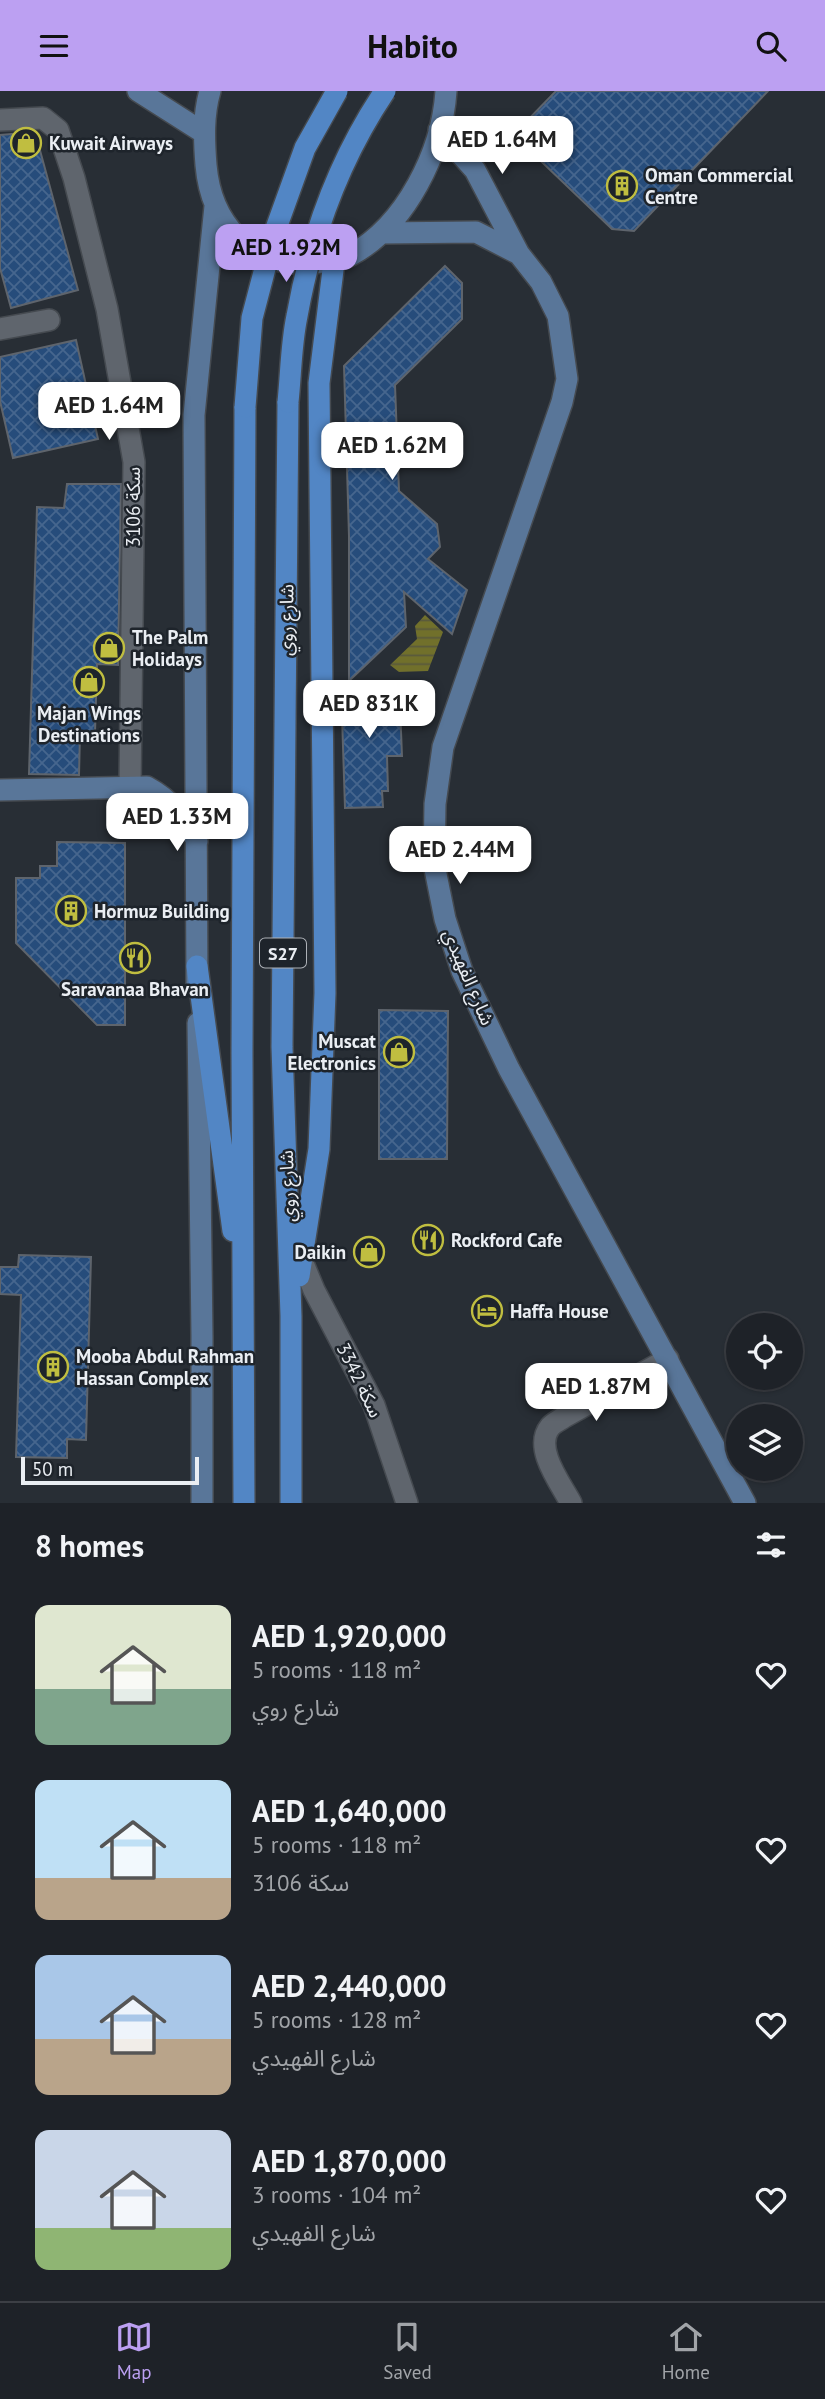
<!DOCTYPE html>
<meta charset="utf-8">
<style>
:root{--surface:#1e2228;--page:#262a30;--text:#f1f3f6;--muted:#a1a4a8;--line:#3c3f45;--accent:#bca0f2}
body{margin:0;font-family:"PT Sans","Noto Sans Arabic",sans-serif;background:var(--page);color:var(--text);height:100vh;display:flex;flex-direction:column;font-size:26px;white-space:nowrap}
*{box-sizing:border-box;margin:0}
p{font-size:23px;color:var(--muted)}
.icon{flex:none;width:38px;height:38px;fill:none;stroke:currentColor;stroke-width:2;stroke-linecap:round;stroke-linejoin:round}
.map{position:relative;height:1412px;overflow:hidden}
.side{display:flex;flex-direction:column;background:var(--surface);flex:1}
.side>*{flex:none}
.tools{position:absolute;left:726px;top:1222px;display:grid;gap:14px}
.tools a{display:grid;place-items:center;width:77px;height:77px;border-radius:50%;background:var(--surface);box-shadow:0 2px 5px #0004,0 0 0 2px var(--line);font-size:35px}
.scale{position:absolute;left:21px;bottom:18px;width:178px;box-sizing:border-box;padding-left:7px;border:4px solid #eaeef3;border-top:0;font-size:19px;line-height:24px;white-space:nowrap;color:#eaeef3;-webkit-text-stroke:5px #1e242b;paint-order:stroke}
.price{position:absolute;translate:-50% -60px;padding:0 16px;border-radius:14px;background:#fff;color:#222;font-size:23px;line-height:46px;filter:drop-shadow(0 2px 4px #0008)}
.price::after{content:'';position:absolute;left:50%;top:42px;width:21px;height:16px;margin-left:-10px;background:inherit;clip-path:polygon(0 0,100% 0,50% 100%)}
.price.current{background:var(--accent);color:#111}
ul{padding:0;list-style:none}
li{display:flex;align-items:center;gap:21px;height:175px;padding:0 35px}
li span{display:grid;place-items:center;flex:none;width:196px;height:140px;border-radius:14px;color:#555}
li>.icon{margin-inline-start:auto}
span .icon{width:84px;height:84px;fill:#fffc;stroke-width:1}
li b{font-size:30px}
h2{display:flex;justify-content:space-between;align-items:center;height:84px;padding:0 35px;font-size:30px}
header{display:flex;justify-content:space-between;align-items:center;height:91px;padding:0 35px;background:var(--accent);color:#111;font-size:32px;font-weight:800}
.menu{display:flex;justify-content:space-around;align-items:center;height:98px;border-top:2px solid var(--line);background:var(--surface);font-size:19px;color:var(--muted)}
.menu a{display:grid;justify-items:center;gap:4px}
.menu .current{color:var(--accent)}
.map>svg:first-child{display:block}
.water{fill:url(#water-rules)}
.building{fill:url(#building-cross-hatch);stroke:#5e646c;stroke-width:2}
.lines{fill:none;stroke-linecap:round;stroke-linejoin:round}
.street-casing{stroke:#454a50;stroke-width:24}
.secondary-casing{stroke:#454a50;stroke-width:24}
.primary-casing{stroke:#454a50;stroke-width:24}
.street{stroke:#5f656d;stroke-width:21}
.secondary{stroke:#597699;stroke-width:21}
.primary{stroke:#5286c5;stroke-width:21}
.primary-bridge-casing{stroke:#454a50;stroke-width:24;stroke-linecap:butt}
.primary-bridge{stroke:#5286c5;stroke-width:21}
.labels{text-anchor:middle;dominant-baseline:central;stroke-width:5;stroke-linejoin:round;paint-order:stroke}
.shield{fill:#1e242b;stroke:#adb1b7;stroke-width:2}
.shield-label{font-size:18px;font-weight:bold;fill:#eaeef3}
.poi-label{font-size:19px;font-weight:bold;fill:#eaeef3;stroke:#1e242b;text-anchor:start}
.street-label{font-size:19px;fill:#eaeef3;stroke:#1e242b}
</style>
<header><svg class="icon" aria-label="menu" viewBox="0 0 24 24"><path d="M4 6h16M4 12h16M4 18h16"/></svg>Habito<svg class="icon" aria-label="search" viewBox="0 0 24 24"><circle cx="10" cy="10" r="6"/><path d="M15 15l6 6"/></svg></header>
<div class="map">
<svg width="825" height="1412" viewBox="0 0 825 1412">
<defs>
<pattern id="water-rules" width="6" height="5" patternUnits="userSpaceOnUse" patternTransform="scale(1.75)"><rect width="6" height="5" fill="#71702b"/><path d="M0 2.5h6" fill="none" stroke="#59593c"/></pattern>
<pattern id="building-cross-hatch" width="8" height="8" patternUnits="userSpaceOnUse" patternTransform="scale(1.75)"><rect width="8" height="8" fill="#264c7b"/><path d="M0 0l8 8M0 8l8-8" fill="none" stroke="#46668e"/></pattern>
</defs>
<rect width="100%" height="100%" fill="#282e35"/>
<path class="water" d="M425,524L443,541L428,580L399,581L390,574L417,548L415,535Z"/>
<path class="building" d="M556,0H768L634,140L612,138L522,52V35Z
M35,41L78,199L11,217L0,177V44Z
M445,175L462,192V228L395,294L399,400L437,433L440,456L428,468L467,499L452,543L404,501L406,536L349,590V445L344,275Z
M76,249L98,348L13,367L0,310V266Z
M67,393H121L118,574L97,573L95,642H80L79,684L29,683L37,416L64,417Z
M399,591L402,665H387L388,700H382L383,716L345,717L341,594Z
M57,751L125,752V934H97L16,852V787H40V775H57Z
M379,919L448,920L447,1068H379Z
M19,1164L91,1166L86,1349L67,1348V1367L16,1366L21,1204L0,1203V1176H18Z"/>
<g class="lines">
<g class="street-casing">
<path id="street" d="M0,29L43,27L58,39L74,87L107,218L134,371L130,697
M0,238L49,229
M302,1170L314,1199L374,1314L407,1412
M571,1412C561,1393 533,1357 550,1336C553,1332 560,1329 564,1326L668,1268"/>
</g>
<g class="secondary-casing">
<path id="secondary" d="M138,0L204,42
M210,0C203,24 204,49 206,74C211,132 249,175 309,172C324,171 337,171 351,164C406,134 442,61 446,0
M439,39L475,79L519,163L541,191L558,225L567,288L562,311L538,381L443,656L435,713L434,773L445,828L462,880L509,978L745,1412
M381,142L476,141L519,163
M0,699L147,696C171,709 184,726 197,750
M197,892L194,324L215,115
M198,932L202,1245V1412"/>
</g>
<g class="primary-casing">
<path id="primary" d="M288,311L282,956L291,1225V1412
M197,875L233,1140
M299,1185L319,1058L325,902L319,292L334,171
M244,1412L242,962L245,316"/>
</g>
<use href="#street" class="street"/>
<use href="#secondary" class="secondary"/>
<use href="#primary" class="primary"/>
<g class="primary-bridge-casing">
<path id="primary-bridge" d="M288,311C291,283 291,253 297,225C311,146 340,67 385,0
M245,316L252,227L274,143L305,57L337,0"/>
</g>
<use href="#primary-bridge" class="primary-bridge"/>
</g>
<defs>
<g id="shop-ring" transform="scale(1.575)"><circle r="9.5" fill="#1e242b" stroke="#c0be40" stroke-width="1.5"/><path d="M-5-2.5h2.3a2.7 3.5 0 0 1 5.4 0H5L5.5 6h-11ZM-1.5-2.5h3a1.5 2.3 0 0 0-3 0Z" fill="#c0be40"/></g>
<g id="building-ring" transform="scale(1.575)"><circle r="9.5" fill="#1e242b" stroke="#c0be40" stroke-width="1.5"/><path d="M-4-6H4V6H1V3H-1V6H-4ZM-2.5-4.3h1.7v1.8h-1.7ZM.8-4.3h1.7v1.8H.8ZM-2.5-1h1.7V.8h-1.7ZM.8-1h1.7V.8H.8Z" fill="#c0be40"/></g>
<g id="restaurant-ring" transform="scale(1.575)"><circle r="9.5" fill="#1e242b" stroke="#c0be40" stroke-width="1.5"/><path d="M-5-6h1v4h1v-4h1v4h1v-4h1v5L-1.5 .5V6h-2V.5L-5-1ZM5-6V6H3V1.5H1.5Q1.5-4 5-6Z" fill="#c0be40"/></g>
<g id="hotel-ring" transform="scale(1.575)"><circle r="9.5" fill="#1e242b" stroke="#c0be40" stroke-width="1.5"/><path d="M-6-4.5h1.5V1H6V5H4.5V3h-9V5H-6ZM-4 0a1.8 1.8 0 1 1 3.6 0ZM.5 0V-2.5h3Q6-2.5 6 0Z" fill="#c0be40"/></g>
</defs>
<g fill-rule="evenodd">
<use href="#shop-ring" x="26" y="52"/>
<use href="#building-ring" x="622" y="95"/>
<use href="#shop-ring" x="109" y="557"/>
<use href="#shop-ring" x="89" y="591"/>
<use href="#building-ring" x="71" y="820"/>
<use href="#restaurant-ring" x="135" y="867"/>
<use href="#shop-ring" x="399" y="961"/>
<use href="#restaurant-ring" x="428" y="1149"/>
<use href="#shop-ring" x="369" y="1161"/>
<use href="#hotel-ring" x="487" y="1220"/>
<use href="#building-ring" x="53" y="1276"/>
</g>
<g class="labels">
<rect class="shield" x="260" y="847.5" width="46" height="29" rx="5"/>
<g class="shield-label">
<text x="283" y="862">S27</text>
</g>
<g class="poi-label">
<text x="49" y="52">Kuwait Airways</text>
<text x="645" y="84">Oman Commercial<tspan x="645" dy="22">Centre</tspan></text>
<text x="132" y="546">The Palm<tspan x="132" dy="22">Holidays</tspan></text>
<text x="89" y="622" text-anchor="middle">Majan Wings<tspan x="89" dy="22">Destinations</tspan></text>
<text x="94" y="820">Hormuz Building</text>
<text x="135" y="898" text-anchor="middle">Saravanaa Bhavan</text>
<text x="376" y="950" text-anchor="end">Muscat<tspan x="376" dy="22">Electronics</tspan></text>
<text x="451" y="1149">Rockford Cafe</text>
<text x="346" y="1161" text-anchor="end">Daikin</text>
<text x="510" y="1220">Haffa House</text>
<text x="76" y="1265">Mooba Abdul Rahman<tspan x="76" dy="22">Hassan Complex</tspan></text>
</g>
<g class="street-label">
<text transform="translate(133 416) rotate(-90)">سكة 3106</text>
<text transform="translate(286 529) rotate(-89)">شارع روي</text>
<text transform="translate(469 886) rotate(67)">شارع الفهيدي</text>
<text transform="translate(287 1095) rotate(-92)">شارع روي</text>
<text transform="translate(360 1289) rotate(64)">سكة 3342</text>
</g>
</g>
</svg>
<div class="tools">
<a><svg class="icon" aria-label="locate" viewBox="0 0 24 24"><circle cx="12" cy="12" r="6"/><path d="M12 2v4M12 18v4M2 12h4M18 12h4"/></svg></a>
<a><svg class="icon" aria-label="layers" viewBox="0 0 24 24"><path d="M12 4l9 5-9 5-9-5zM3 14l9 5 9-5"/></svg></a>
</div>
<div class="scale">50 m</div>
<b class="price" style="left:502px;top:85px">AED 1.64M</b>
<b class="price current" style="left:286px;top:193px">AED 1.92M</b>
<b class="price" style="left:109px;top:351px">AED 1.64M</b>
<b class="price" style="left:392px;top:391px">AED 1.62M</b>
<b class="price" style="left:369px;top:649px">AED 831K</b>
<b class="price" style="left:177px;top:762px">AED 1.33M</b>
<b class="price" style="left:460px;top:795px">AED 2.44M</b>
<b class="price" style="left:596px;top:1332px">AED 1.87M</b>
</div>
<section class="side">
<h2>8 homes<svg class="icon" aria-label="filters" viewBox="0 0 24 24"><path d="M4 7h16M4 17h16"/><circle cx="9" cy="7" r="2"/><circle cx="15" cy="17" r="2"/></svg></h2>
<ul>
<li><span style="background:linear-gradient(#dfe7d0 60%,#7fa58c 0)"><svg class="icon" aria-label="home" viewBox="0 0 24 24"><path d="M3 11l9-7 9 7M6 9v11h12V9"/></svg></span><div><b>AED 1,920,000</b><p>5 rooms · 118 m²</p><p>شارع روي</p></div><svg class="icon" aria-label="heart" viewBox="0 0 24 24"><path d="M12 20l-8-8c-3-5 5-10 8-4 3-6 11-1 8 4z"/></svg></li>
<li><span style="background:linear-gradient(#bfe0f5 70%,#b9a48a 0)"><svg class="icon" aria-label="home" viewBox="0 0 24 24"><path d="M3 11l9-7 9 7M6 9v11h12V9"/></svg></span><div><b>AED 1,640,000</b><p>5 rooms · 118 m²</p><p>سكة 3106</p></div><svg class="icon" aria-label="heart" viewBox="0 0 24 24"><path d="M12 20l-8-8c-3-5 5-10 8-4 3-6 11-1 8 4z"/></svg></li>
<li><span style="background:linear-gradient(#a9c7e8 60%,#b9a48a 0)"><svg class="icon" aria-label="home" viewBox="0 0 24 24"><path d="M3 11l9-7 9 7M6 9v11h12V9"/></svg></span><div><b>AED 2,440,000</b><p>5 rooms · 128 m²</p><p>شارع الفهيدي</p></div><svg class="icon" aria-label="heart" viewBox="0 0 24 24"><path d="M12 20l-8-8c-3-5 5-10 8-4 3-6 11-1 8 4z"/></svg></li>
<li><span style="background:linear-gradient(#c9d6e8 70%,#8fb573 0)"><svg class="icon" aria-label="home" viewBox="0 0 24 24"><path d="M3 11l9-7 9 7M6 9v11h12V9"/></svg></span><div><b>AED 1,870,000</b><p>3 rooms · 104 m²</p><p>شارع الفهيدي</p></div><svg class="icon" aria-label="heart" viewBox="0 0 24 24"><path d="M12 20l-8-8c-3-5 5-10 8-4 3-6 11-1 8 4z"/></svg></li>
</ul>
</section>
<nav class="menu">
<a class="current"><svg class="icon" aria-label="map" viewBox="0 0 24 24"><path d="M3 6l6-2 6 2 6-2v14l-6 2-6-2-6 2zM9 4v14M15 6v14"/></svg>Map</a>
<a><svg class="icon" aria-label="saved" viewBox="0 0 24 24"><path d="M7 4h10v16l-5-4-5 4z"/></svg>Saved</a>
<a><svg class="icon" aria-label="home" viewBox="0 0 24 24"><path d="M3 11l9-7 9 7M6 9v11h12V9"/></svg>Home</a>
</nav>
